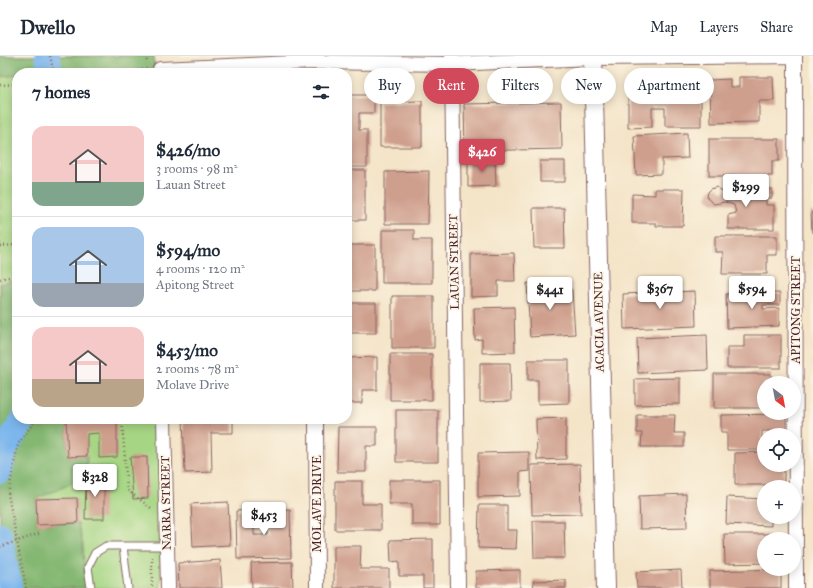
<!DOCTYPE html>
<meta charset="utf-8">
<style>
:root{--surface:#fff;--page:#f6f6f7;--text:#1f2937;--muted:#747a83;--line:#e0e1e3;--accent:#d1495b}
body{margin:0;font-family:"IM FELL Great Primer",serif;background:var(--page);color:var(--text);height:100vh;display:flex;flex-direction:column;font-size:15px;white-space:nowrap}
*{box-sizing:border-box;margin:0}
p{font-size:13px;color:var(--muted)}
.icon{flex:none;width:22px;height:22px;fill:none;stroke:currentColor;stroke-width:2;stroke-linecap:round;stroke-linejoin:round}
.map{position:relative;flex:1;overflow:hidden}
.panel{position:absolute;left:12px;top:12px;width:340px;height:356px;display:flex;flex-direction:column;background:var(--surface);border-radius:16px;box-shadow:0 2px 10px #0003}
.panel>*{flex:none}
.top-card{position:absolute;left:364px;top:12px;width:380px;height:36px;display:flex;gap:8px}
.needle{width:26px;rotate:148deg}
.buttons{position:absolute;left:757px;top:320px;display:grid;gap:8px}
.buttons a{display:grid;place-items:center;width:44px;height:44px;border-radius:50%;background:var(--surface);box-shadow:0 2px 10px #0003;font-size:20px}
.price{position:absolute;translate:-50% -34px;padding:0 9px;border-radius:4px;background:#fff;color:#222;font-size:13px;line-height:26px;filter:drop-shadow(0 1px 2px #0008)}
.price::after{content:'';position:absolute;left:50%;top:24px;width:12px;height:9px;margin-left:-6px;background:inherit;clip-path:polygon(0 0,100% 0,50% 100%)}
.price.active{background:var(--accent);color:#fff}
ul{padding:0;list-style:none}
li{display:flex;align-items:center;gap:12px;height:100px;padding:0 20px}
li+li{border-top:1px solid var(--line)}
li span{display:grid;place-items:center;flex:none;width:112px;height:80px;border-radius:12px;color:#555}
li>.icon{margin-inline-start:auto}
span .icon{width:48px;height:48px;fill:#fffc;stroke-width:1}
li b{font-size:17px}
h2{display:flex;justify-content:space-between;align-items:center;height:48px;padding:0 20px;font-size:17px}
.pill{padding:0 14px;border-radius:18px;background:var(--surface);box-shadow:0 2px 10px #0003;font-size:14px;line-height:36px}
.pill.active{background:var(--accent);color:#fff}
header{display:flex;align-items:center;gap:24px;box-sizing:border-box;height:56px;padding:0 20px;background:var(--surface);border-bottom:1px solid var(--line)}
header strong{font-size:19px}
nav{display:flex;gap:22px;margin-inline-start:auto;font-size:14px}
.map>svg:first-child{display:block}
.green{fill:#a6d684;stroke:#787a58}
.forest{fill:#84b772;stroke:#676b4e}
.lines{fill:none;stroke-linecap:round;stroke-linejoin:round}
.river{stroke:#7cb6ed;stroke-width:25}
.building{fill:#cf9f8d}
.service-casing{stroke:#866462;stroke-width:9}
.minor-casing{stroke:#866462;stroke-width:16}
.tertiary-casing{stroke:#866462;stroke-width:20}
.path{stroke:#866462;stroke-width:2.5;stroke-dasharray:1 3;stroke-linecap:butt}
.service{stroke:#fff;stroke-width:7}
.minor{stroke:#fff;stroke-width:14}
.tertiary{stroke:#fff;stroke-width:18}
.labels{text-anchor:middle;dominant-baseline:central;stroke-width:3.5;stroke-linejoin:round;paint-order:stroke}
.street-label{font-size:12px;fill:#4a1f2b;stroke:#fcf5e5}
</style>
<header>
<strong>Dwello</strong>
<nav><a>Map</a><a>Layers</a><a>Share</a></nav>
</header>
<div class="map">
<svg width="813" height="532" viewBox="0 0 813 532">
<rect width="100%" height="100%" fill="#fcf5e5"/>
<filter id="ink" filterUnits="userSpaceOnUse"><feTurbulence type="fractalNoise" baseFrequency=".025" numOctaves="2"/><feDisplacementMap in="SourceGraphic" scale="8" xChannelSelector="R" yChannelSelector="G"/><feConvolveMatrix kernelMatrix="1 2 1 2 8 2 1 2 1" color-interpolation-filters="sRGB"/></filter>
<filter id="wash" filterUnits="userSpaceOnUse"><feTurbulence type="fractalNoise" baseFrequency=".012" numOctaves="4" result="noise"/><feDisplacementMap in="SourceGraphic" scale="16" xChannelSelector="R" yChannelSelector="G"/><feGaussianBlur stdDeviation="0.9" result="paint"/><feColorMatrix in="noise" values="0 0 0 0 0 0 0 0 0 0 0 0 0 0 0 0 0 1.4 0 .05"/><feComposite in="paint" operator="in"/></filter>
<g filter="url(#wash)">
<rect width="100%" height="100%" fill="#f4e4c8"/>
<path class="green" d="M0,0H154L155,17H17V363H160L161,532H0Z"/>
<path class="forest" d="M0,0H154L155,17H57L56,14L35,17H17V19L0,21Z
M17,224V363H66L68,401L87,400L86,421L36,443L37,469L78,467L83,489L85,532H0V228Z"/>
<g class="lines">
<path class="river" d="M47,0L51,17
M0,415L5,393L24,363
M0,479L10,532"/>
</g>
<g id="blocks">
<path class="building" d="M739,21H773L774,45H759V66L711,67L710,24L730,23V31H739Z
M701,25V70H665V52H652V71L628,72V26Z
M347,39H374V57H359V74H367V111H347Z
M422,45V91H380V46Z
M561,46L562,93L465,95L464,48Z
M687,77L688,102L662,103V118L636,119L634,80Z
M709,83H779V105H772V120H709Z
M495,103L496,130L468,131V104Z
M540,105H565V126H540Z
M347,114H365V164H347Z
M429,115L428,168H385V116Z
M717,131L723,136L727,133H772V142H766V149H774V173H728V159L736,157L734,149L725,146L714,148L710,145L707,141L708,136L711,133Z
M655,133H684L683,170H656V167H632V138L655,139Z
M533,152H564L565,192H534Z
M811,156H813V176H812Z
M382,174H414V184H432V227H382Z
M715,180H777V199H767V218H722L723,196H715Z
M347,189H375V235H347Z
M514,197L515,225H498V240L471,241V198Z
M527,227L572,234L575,278L530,281Z
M695,235L696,270L624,273L623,238Z
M780,237V249H763V253L779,252V270L727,272L726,238Z
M392,240H434V292H392Z
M347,247H376V277H347Z
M514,251L515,296L482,297V283L475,284L474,252Z
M707,279L708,314L638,317L637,282Z
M744,279H781V312H727V291H744Z
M390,298H432V344H390Z
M377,301V334H362V347H347V302Z
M528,304H569V347L538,348V324H528Z
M480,307H510L511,345L480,346Z
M714,318H771V327H764V352H714Z
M680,322V348L635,349V323Z
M396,354H438V406H396Z
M786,358V375H762V394H727V376H721V359Z
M637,359H675L674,377H684V391H641L642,377H637Z
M566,362V403L537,404L536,363Z
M66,363H117V401L99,402V377L87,378V400L68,401Z
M183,363H233V377H211L212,416L185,417Z
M338,371H377V390H366V416H337Z
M529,396V415L520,416V440L478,441V397Z
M764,396V409H784V429H735V397Z
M130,401H147L148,442L133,443Z
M580,408L581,458L532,459L531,409Z
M86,421H104V463H85Z
M389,424H440V469H412V448H389Z
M335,425H362V448H381V474H335Z
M686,438L687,472L640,473L639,440Z
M727,441L764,443V461H771V470L726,468Z
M77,442L78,467L37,469L36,443Z
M228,446L230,489L193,491L191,448Z
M479,449H507V474H517L516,493L478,492Z
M290,453L291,502L237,503L236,455L254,454V479H268L267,454Z
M533,465H564L565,502H534Z
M724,478H769V483H764V507L725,508Z
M433,483V532H423V520H399V505L391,506L390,484Z
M334,490H361L360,513H389V532H334Z
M220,504L222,532H179L178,507Z
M292,506L293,532H252L251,507Z
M781,513V532H710V515Z
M520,514V532H476V515Z
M681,514L682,532H637L636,516Z
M566,524V532H534L533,525Z"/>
</g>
</g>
<g filter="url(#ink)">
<use href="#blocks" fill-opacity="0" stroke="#866462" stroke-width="1"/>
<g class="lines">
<g class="service-casing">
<path id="service" d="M123,490L128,532
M91,532L88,511L95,497L106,490H166"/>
</g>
<g class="minor-casing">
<path id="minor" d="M452,0L458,532
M160,13L314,6L452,8L593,2L795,0L796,532
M164,363L168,532
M316,363L317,532"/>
</g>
<g class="tertiary-casing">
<path id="tertiary" d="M593,0L606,532"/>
</g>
<path class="path" d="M50,0L54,17
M146,0L147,7
M122,17L147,13
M0,29L17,28
M0,190L17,189
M0,223L17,219
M122,363L127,434L151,452V454
M0,491L41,477
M152,501V532
M26,532L8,438L18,388L36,363"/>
<use href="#service" class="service"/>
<use href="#minor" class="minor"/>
<use href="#tertiary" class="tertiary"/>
</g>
</g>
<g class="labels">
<g class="street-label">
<text transform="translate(454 206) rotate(-91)">LAUAN STREET</text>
<text transform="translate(796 254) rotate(-90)">APITONG STREET</text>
<text transform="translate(599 266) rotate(-91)">ACACIA AVENUE</text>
<text transform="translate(166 447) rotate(-91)">NARRA STREET</text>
<text transform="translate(317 448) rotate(-90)">MOLAVE DRIVE</text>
</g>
</g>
</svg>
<div class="buttons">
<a><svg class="needle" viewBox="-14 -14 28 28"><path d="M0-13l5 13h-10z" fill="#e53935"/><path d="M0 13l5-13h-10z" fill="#747a83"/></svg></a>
<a><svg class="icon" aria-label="locate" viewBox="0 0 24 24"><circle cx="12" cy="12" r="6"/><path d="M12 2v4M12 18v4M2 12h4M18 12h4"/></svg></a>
<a>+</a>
<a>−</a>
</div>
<b class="price active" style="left:482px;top:117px">$426</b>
<b class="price" style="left:746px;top:152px">$299</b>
<b class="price" style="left:660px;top:254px">$367</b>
<b class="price" style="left:752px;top:254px">$594</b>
<b class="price" style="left:550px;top:255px">$441</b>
<b class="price" style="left:95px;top:442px">$328</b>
<b class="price" style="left:264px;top:480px">$453</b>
<div class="top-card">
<a class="pill">Buy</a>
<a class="pill active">Rent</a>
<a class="pill">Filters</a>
<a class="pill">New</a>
<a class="pill">Apartment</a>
</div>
<section class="panel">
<h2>7 homes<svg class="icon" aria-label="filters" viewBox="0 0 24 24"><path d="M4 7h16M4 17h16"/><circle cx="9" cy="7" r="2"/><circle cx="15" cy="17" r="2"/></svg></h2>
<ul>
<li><span style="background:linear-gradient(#f6c9c9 70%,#7fa58c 0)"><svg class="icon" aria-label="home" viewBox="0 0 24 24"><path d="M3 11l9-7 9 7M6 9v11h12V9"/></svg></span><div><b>$426/mo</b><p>3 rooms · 98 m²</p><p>Lauan Street</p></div></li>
<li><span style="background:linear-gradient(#a9c7e8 70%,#9aa5b1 0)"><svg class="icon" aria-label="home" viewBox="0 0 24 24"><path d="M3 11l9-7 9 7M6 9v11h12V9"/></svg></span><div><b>$594/mo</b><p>4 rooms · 120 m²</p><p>Apitong Street</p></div></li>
<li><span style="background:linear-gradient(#f6c9c9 65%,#b9a48a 0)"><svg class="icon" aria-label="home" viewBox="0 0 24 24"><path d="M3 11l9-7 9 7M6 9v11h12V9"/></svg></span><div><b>$453/mo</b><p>2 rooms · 78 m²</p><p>Molave Drive</p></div></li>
</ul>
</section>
</div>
